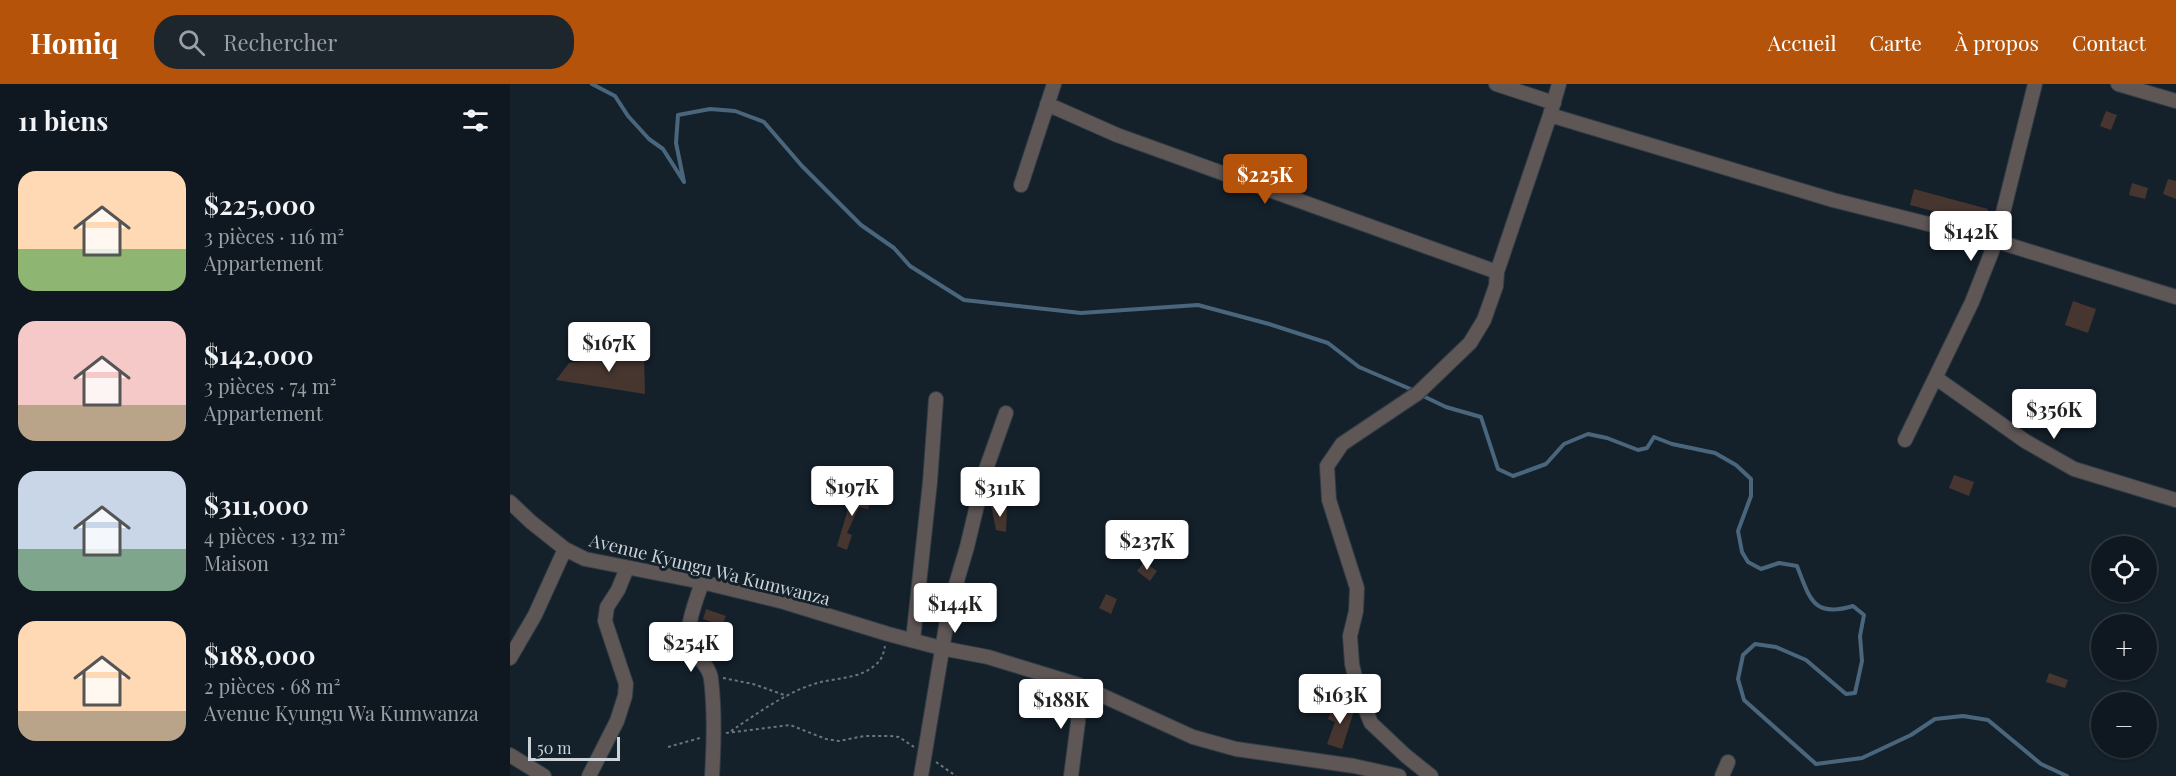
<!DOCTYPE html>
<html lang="fr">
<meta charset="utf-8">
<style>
:root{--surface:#0f1820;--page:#1d252d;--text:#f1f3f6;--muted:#9ba0a5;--line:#2f373e;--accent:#b45309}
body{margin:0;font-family:"Playfair Display",serif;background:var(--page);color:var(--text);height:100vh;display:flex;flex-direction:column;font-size:22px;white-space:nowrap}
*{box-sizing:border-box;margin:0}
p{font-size:20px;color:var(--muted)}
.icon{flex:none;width:33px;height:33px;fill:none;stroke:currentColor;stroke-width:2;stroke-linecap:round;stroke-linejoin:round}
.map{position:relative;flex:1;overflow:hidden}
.drawer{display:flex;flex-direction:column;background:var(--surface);width:510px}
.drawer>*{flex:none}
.buttons{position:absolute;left:1581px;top:452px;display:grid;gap:12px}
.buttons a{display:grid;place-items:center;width:66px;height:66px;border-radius:50%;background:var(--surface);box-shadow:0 2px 4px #0004,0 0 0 2px var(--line);font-size:30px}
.scale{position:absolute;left:18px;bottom:15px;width:92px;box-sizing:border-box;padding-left:6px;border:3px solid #ccd4da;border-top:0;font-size:16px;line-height:21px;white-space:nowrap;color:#ccd4da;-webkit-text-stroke:4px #14202a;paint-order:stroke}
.price{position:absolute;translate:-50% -51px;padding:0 14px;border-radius:6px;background:#fff;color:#222;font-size:20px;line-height:39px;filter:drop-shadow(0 2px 3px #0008)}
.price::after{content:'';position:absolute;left:50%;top:36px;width:18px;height:14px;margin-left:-9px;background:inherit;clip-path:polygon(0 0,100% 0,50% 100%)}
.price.current{background:var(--accent);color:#fff}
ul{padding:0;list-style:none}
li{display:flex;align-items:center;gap:18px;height:150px;padding:0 18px}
li span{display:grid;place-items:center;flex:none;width:168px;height:120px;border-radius:18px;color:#555}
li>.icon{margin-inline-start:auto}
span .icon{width:72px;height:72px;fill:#fffc;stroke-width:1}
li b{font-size:26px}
h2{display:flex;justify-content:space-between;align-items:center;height:72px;padding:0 18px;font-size:26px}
header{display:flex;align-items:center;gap:36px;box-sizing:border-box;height:84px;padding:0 30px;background:var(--accent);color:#fff}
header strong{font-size:28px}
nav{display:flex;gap:33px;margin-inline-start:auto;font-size:21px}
.search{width:420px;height:54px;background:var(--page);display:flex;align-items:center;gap:15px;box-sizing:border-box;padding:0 21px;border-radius:24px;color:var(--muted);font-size:22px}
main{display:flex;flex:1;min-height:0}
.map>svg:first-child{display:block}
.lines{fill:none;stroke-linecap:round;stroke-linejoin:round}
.stream{stroke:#49667c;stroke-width:4}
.building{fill:#473630}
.street-casing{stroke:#313d46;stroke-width:16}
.path{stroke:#6a757d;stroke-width:2;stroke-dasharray:3 3;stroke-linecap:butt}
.street{stroke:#5f5656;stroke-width:14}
.labels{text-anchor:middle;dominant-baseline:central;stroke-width:6;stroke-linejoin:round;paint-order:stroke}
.street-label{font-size:18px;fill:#ccd4da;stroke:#14202a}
</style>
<header>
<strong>Homiq</strong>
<div class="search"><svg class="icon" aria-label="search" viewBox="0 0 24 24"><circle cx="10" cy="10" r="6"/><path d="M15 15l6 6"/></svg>Rechercher</div>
<nav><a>Accueil</a><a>Carte</a><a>À propos</a><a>Contact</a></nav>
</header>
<main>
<section class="drawer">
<h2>11 biens<svg class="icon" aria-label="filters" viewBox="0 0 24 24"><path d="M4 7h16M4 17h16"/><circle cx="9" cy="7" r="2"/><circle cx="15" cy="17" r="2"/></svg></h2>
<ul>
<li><span style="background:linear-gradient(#ffd9b3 65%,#8fb573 0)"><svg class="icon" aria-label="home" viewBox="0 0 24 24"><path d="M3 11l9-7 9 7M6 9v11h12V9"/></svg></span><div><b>$225,000</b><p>3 pièces · 116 m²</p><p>Appartement</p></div></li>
<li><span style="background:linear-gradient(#f6c9c9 70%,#b9a48a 0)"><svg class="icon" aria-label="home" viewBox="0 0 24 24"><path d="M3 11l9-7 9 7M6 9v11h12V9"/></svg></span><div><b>$142,000</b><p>3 pièces · 74 m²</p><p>Appartement</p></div></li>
<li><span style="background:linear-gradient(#c9d6e8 65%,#7fa58c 0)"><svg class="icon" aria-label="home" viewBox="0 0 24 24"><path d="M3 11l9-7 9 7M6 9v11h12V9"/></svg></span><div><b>$311,000</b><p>4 pièces · 132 m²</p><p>Maison</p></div></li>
<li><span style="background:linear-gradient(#ffd9b3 75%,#b9a48a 0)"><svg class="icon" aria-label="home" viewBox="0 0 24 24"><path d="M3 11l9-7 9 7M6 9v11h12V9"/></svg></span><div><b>$188,000</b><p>2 pièces · 68 m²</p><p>Avenue Kyungu Wa Kumwanza</p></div></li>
</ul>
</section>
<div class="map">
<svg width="1666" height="692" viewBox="0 0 1666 692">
<rect width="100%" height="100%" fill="#14202a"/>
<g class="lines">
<path class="stream" d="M82,0L105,12L118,32L139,55L153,65L174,98L166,59L168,31L200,25L225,27L254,38L292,82L351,141L384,164L400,182L454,216L571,229L688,221L759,240L818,259L849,283L905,307
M911,311L936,323L971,333L988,385L1003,392L1036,380L1054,360L1078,350L1097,354L1128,366L1137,364L1144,353L1162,360L1205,369L1226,381L1241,395V412L1228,447L1232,468L1238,478L1251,485L1269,479L1287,482C1300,515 1303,534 1343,522L1354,531L1350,552L1352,577L1345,609L1336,610L1296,576L1266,563L1245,560L1233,571L1228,595L1234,616L1306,680L1352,674L1401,651L1425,635L1453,632L1478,636L1531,680L1557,692"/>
</g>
<path class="building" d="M1596,27L1607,31L1601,46L1590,42Z
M1658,95L1666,97V115L1653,110Z
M1622,99L1638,104L1635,115L1619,111Z
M1404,105L1478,125L1474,141L1400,121Z
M1563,217L1586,225L1578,249L1555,241Z
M134,270L135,310L46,296L59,279Z
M1444,391L1464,398L1459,412L1439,404Z
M336,408L361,415L358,425L349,423L337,449L342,451L337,466L327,462L338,425Z
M481,421L497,425L496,448L486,446Z
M634,478L647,487L640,497L627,487Z
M596,510L607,515L601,530L589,524Z
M196,525L216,532L212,542L193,535Z
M1539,589L1558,596L1555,604L1536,598Z
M824,620L844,627L832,665L817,660L825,638L818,635Z"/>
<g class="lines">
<g class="street-casing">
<path id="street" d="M986,0L1044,19
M1608,0L1666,17
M537,20L607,51L987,188
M1040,31L1323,116L1486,157L1666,213
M511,101L544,0
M1426,294L1515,357L1564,385L1666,416
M1395,356L1462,218L1486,157L1525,0
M0,418L21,438L55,465L75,475L192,498L274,518L378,550L431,564L478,573L569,601L683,653L726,665L844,682L889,692
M192,498C186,519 171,547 185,568C191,576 200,585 201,595C205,627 204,660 202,692
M403,556L420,398L426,315
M0,574L25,531L55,465
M0,671L34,692
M79,692L107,637L115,612L116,600L95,537L97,523L108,506L117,484
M411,692L439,524L457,463L475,388L496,329
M561,692L568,638L569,601
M921,692L896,672L861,639L849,610L842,580L840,552L846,527L847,504L819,416L817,382L832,360L908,309L960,259L974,236L986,202L987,188L1040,31L1049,0
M1212,692L1218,678"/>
</g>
<path class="path" d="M213,594L243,600L277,612
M221,647C248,629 279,606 311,598C328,594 350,594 364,582C372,576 373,571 375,562
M216,649L280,641L316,655L329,657L354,652H380L389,653L404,663
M158,663L190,654
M426,678L446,692"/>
<use href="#street" class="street"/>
</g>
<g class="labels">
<g class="street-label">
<text transform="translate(200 485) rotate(14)">Avenue Kyungu Wa Kumwanza</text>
</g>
</g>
</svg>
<div class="buttons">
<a><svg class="icon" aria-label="locate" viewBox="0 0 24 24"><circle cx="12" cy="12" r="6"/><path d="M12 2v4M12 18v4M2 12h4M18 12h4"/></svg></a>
<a>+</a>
<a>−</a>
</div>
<div class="scale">50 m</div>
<b class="price current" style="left:755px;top:121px">$225K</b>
<b class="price" style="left:1461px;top:178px">$142K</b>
<b class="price" style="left:99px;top:289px">$167K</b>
<b class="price" style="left:1544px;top:356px">$356K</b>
<b class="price" style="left:342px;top:433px">$197K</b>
<b class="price" style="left:490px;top:434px">$311K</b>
<b class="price" style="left:637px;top:487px">$237K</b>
<b class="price" style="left:445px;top:550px">$144K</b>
<b class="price" style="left:181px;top:589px">$254K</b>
<b class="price" style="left:830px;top:641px">$163K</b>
<b class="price" style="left:551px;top:646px">$188K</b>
</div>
</main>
